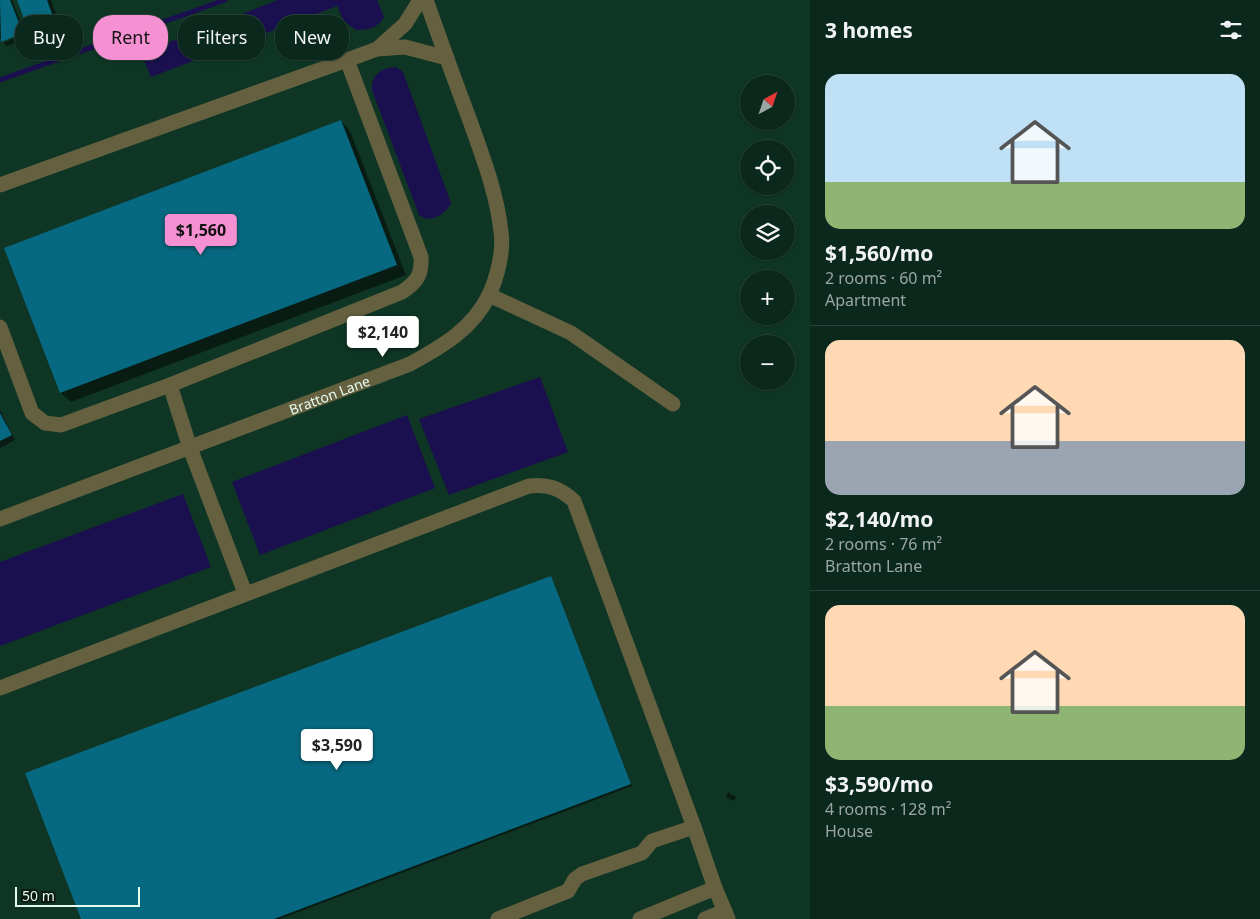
<!DOCTYPE html>
<meta charset="utf-8">
<style>
:root{--surface:#0b281c;--page:#143025;--text:#f1f3f6;--muted:#9aa6a3;--line:#2b443b;--accent:#f591d2}
body{margin:0;font-family:"Noto Sans",sans-serif;background:var(--page);color:var(--text);height:100vh;display:flex;flex-direction:column;font-size:19px;white-space:nowrap}
*{box-sizing:border-box;margin:0}
p{font-size:16px;color:var(--muted)}
.icon{flex:none;width:28px;height:28px;fill:none;stroke:currentColor;stroke-width:2;stroke-linecap:round;stroke-linejoin:round}
.map{position:relative;flex:1;overflow:hidden}
.sheet{display:flex;flex-direction:column;background:var(--surface);width:450px}
.sheet>*{flex:none}
.top-card{position:absolute;left:15px;top:15px;width:475px;height:45px;display:flex;gap:10px}
.needle{width:32px;rotate:40deg}
.tools{position:absolute;left:740px;top:75px;display:grid;gap:10px}
.tools a{display:grid;place-items:center;width:55px;height:55px;border-radius:50%;background:var(--surface);box-shadow:0 1px 4px #0004,0 0 0 1px var(--line);font-size:25px}
.scale{position:absolute;left:15px;bottom:12px;width:125px;box-sizing:border-box;padding-left:5px;border:2px solid #e5fbef;border-top:0;font-size:14px;line-height:18px;white-space:nowrap;color:#e5fbef;-webkit-text-stroke:4px #0a1a12;paint-order:stroke}
.price{position:absolute;translate:-50% -42px;padding:0 11px;border-radius:5px;background:#fff;color:#222;font-size:16px;line-height:32px;filter:drop-shadow(0 1px 2px #0008)}
.price::after{content:'';position:absolute;left:50%;top:30px;width:15px;height:11px;margin-left:-8px;background:inherit;clip-path:polygon(0 0,100% 0,50% 100%)}
.price.selected{background:var(--accent);color:#111}
ul{padding:0;list-style:none}
li{display:grid;align-content:center;gap:10px;height:265px;padding:0 15px}
li+li{border-top:1px solid var(--line)}
li span{display:grid;place-items:center;height:155px;border-radius:15px;color:#555}
li>.icon{margin-inline-start:auto}
span .icon{width:90px;height:90px;fill:#fffc;stroke-width:1}
li b{font-size:21px}
h2{display:flex;justify-content:space-between;align-items:center;height:60px;padding:0 15px;font-size:21px}
.tag{padding:0 18px;border-radius:20px;background:var(--surface);box-shadow:0 1px 4px #0004,0 0 0 1px var(--line);font-size:18px;line-height:45px}
.tag.selected{background:var(--accent);color:#111}
main{display:flex;flex:1;min-height:0}
.map>svg:first-child{display:block}
.water{fill:#1a0f4f}
.shadow{fill:#0007}
.lines{fill:none;stroke-linecap:round;stroke-linejoin:round}
.stream{stroke:#1a0f4f;stroke-width:5}
.building{fill:#076981}
.minor{stroke:#656140;stroke-width:15}
.labels{text-anchor:middle;dominant-baseline:central;stroke-width:4.5;stroke-linejoin:round;paint-order:stroke}
.street-label{font-size:14px;fill:#e5fbef;stroke:#0a1a12}
</style>
<main>
<div class="map">
<svg width="810" height="919" viewBox="0 0 810 919">
<rect width="100%" height="100%" fill="#0f3625"/>
<path class="water" d="M278,0H377L384,17C378,28 368,30 356,30L344,21L337,6L151,77L141,53Z
M396,67L403,72L451,203C446,214 430,224 419,215L372,90C371,74 382,68 396,67Z
M540,377L568,452L449,495L419,419Z
M407,415L435,488L260,555L232,482Z
M183,494L211,567L0,646V562Z"/>
<path class="shadow" d="M0,0H12L24,31L2,42L0,37Z
M19,0H51L63,33L39,42L32,34Z
M25,34L27,38L7,46L3,43Z
M341,121L350,131L406,275L71,402L61,393L5,248Z
M0,410L15,440L0,448Z
M550,577L632,786L280,919H83Z
M728,792L736,797L734,801L726,797Z"/>
<g class="lines">
<path class="stream" d="M0,80L225,0"/>
</g>
<path class="building" d="M0,0H10L23,33L1,42Z
M17,0H47L56,25L30,35Z
M341,120L397,265L60,393L4,248Z
M0,413L12,435L0,441Z
M551,576L631,784L274,919H81L25,773Z"/>
<g class="lines">
<g class="minor">
<path d="M420,0L405,24L377,49L405,47L447,58"/>
<path d="M0,185L347,60"/>
<path d="M489,295L571,333L673,404"/>
<path d="M0,327L32,413L45,423L61,425L170,385"/>
<path id="s1" d="M0,519L410,364C441,347 473,329 489,295C497,278 504,251 501,232C497,193 482,155 469,118C454,79 440,39 426,0"/>
<path d="M245,593L190,448L170,385L402,292C417,282 422,275 421,257L347,60L377,49"/>
<path d="M0,688L529,486C548,484 560,488 574,501L694,827L652,841L642,853L582,874L575,879L568,891L498,919"/>
<path d="M715,888L728,919"/>
<path d="M640,919L715,888L694,827"/>
<path d="M705,919L725,911"/>
</g>
</g>
<g class="labels">
<g class="street-label">
<text stroke="none"><textPath href="#s1" startOffset="352">Bratton Lane</textPath></text>
</g>
</g>
</svg>
<div class="tools">
<a><svg class="needle" viewBox="-14 -14 28 28"><path d="M0-13l5 13h-10z" fill="#e53935"/><path d="M0 13l5-13h-10z" fill="#9aa6a3"/></svg></a>
<a><svg class="icon" aria-label="locate" viewBox="0 0 24 24"><circle cx="12" cy="12" r="6"/><path d="M12 2v4M12 18v4M2 12h4M18 12h4"/></svg></a>
<a><svg class="icon" aria-label="layers" viewBox="0 0 24 24"><path d="M12 4l9 5-9 5-9-5zM3 14l9 5 9-5"/></svg></a>
<a>+</a>
<a>−</a>
</div>
<div class="scale">50 m</div>
<b class="price selected" style="left:201px;top:256px">$1,560</b>
<b class="price" style="left:383px;top:358px">$2,140</b>
<b class="price" style="left:337px;top:771px">$3,590</b>
<div class="top-card">
<a class="tag">Buy</a>
<a class="tag selected">Rent</a>
<a class="tag">Filters</a>
<a class="tag">New</a>
</div>
</div>
<section class="sheet">
<h2>3 homes<svg class="icon" aria-label="filters" viewBox="0 0 24 24"><path d="M4 7h16M4 17h16"/><circle cx="9" cy="7" r="2"/><circle cx="15" cy="17" r="2"/></svg></h2>
<ul>
<li><span style="background:linear-gradient(#bfe0f5 70%,#8fb573 0)"><svg class="icon" aria-label="home" viewBox="0 0 24 24"><path d="M3 11l9-7 9 7M6 9v11h12V9"/></svg></span><div><b>$1,560/mo</b><p>2 rooms · 60 m²</p><p>Apartment</p></div></li>
<li><span style="background:linear-gradient(#ffd9b3 65%,#9aa5b1 0)"><svg class="icon" aria-label="home" viewBox="0 0 24 24"><path d="M3 11l9-7 9 7M6 9v11h12V9"/></svg></span><div><b>$2,140/mo</b><p>2 rooms · 76 m²</p><p>Bratton Lane</p></div></li>
<li><span style="background:linear-gradient(#ffd9b3 65%,#8fb573 0)"><svg class="icon" aria-label="home" viewBox="0 0 24 24"><path d="M3 11l9-7 9 7M6 9v11h12V9"/></svg></span><div><b>$3,590/mo</b><p>4 rooms · 128 m²</p><p>House</p></div></li>
</ul>
</section>
</main>
